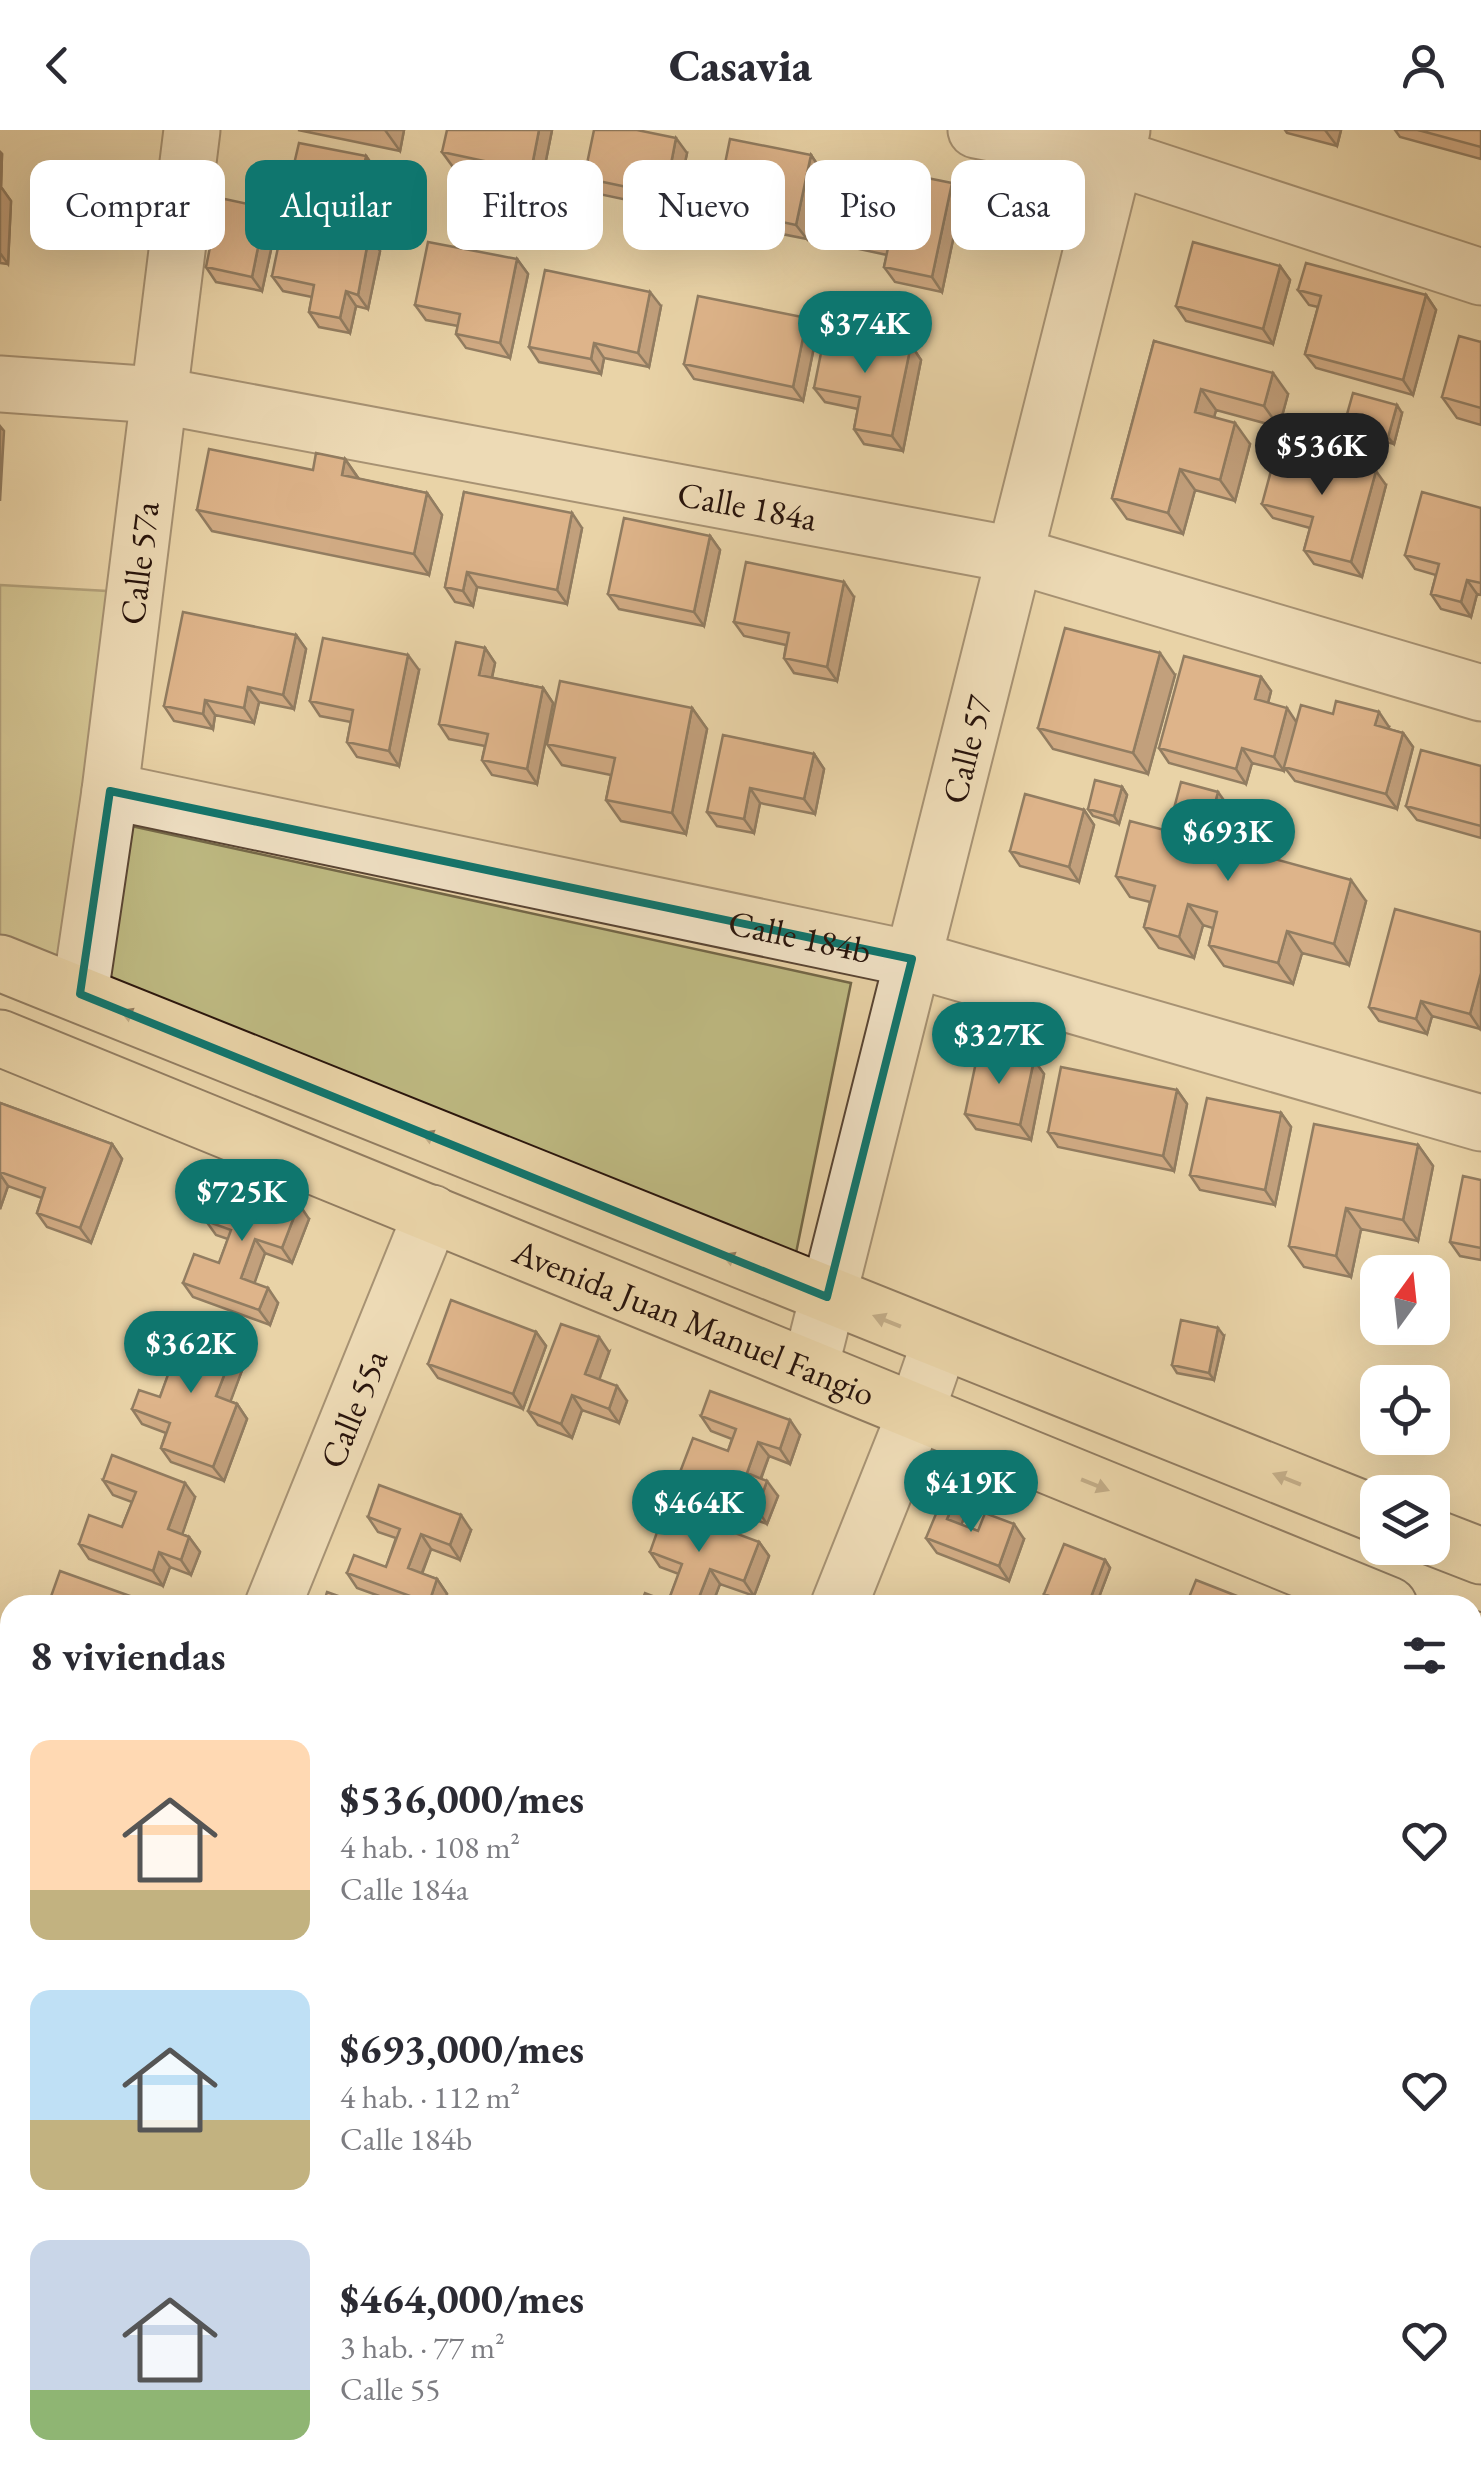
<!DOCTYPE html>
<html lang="es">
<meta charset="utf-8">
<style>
:root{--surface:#fff;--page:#f2f2f3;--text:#2b2b33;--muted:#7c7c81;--accent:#0f766e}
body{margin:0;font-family:"EB Garamond",serif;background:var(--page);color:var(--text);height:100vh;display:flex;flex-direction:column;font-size:38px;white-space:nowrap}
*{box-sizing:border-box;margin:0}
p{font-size:32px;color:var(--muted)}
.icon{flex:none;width:55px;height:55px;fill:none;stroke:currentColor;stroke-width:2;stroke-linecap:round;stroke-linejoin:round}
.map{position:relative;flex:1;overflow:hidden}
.sheet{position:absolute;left:0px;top:1465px;width:1482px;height:890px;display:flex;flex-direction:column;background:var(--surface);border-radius:30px 30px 0 0;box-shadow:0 10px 40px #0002}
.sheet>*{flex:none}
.banner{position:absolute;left:30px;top:30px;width:1422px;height:90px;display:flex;gap:20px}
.needle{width:65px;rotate:15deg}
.tools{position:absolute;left:1360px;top:1125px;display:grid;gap:20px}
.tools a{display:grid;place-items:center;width:90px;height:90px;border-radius:20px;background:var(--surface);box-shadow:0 10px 40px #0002;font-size:50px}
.price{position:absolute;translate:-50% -85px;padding:0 22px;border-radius:35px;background:var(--accent);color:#fff;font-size:32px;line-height:65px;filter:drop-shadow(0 2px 5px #0008)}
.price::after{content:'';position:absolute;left:50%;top:60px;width:30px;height:22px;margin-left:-15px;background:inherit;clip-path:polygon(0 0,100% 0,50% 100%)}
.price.active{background:#222;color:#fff}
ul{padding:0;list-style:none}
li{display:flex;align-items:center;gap:30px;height:250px;padding:0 30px}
li span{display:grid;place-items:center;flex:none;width:280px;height:200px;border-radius:20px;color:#555}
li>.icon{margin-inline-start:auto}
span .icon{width:120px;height:120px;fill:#fffc;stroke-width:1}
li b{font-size:42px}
h2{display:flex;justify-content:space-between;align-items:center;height:120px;padding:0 30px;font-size:42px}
.chip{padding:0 35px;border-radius:20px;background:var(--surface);box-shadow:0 10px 40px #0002;font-size:35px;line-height:90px}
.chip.active{background:var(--accent);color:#fff}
header{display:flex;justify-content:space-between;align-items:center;height:130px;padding:0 30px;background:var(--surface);font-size:45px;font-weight:800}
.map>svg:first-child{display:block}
.green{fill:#beba82;stroke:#736747;stroke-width:2.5}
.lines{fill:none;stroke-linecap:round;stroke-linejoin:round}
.minor-casing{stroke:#584433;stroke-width:59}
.major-casing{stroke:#28140c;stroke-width:59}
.minor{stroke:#f1e2c6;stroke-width:55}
.major{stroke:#e9d3a7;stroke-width:55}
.wall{fill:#b37a59;stroke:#28140c;stroke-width:2.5}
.shaded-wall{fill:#926348;stroke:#28140c;stroke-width:2.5}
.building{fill:#d08e67;stroke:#28140c;stroke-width:2.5}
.oneway{fill:#927d61}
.marked{fill:none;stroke:#0f766e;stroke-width:8;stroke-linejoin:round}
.labels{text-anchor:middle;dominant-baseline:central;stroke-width:8;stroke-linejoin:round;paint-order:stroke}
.street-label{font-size:35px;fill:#28140c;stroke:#f1e2c6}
</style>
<header><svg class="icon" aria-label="back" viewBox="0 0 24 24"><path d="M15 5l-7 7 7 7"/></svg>Casavia<svg class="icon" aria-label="person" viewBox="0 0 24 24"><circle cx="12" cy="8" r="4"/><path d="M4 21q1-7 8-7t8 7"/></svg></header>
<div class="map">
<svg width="1481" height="2355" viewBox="0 0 1481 2355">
<rect width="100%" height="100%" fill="#e9d3a7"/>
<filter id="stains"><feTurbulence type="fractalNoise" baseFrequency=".002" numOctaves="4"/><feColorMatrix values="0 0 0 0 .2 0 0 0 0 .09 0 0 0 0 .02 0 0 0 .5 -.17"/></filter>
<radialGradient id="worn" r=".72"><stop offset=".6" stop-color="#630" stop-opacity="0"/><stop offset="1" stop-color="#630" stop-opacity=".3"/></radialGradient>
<path class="green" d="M0,455L107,461L65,842L0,817Z
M113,692L851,853L796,1123L95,855Z
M10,2240V2345H1052L1048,2355H0V2265Z"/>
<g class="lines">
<g class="minor-casing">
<g id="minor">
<path d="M976,0L1115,27L1481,147"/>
<path id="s1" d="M0,254L157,265L1014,425L1481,563"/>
<path id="s2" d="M110,661L912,829L1481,993"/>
<path id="s3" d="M80,864L110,661L192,0"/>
<path id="s4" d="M810,1238L1122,0"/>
<path id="s5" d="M273,1475L432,1083"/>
<path d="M839,1475L916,1282L940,1212"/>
<path d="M0,1729L10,1733"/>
<path d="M0,2129L10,2105"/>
<path d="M1472,2327L1481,2330"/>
<path d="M1082,2355L1086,2345"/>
</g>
</g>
<g class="major-casing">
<g id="major">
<path d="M0,833L1378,1385"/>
<path id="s6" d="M0,908L1389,1475"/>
<path d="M1432,1407L1481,1426"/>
<path d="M1472,1509L1481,1513"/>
</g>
</g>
<use href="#minor" class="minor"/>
<use href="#major" class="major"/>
</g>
<path class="wall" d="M298,0H404L400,21Z
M552,0L541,55L453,37L442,22Z
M1285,0H1341L1337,16L1287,3Z
M1395,0H1481V29L1400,7Z
M0,22L2,24L1,57L11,71L8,134L0,133Z
M687,23L675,80L594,63L584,48Z
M811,25L821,40L807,109L726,93L716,78Z
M366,26L371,33L364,69L297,55L291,47Z
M962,67L942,162L895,152L884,137L887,125L854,118L844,103Z
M277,92L262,161L216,152L206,137Z
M369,106L380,121L368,179L356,176L350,203L319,197L309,182L312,167L283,161L272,146Z
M517,129L528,144L510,228L466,218L456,204L458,196L426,190L415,175Z
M1280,136L1290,150L1273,214L1186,191L1176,176Z
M1298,160L1426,165L1436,180L1413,265L1316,238L1305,224L1318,177L1309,175Z
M661,176L649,237L604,228L601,244L539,232L529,217Z
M807,188L817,202L803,271L694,249L684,234Z
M1154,211L1288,264L1279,297L1216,280L1214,287L1250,314L1235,371L1195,360L1183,404L1127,389L1112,368Z
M1481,212V295L1457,288L1442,267Z
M911,215L921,230L903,321L864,314L854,299L858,279L825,272L814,258Z
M1402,283L1394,314L1350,303L1344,295Z
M345,329L359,349L427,363L442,385L429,445L212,401L197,380Z
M1386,355L1362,447L1314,434L1304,420L1310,398L1273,388L1262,374Z
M464,362L582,398L567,474L477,457L473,476L455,472L445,457Z
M1481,378V465L1477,464L1471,487L1441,479L1431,464L1436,445L1415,439L1405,425Z
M710,406L720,420L704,496L619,479L608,464Z
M854,467L837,551L794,543L784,528L786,515L744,506L734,492Z
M296,505L306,519L294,579L259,572L254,593L215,585L213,599L174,591L164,576Z
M485,518L495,533L492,548L543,558L553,573L537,654L492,645L482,630L485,616L449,609L439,594Z
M419,540L399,636L357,627L347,612L351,592L320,586L310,571Z
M1175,545L1148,644L1053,619L1038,598Z
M1261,547L1271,561L1268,573L1296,592L1389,597L1388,599L1403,603L1413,617L1397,679L1295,651L1285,638L1284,641L1252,633L1246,654L1169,633L1159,618Z
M692,578L707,599L686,704L621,691L606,670L611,645L562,635L547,614Z
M814,624L824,639L815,684L760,673L754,703L717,696L707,682Z
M1481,636V708L1417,690L1406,676Z
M1122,657L1127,665L1119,694L1093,686L1088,679Z
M1084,680L1094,695L1079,752L1020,736L1010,721Z
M1233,683L1224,716L1366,771L1349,835L1302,823L1293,854L1224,836L1209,815L1213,798L1203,795L1194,828L1159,818L1144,797L1150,772L1130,767L1116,746L1168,701Z
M1481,802L1480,899L1432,886L1427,904L1379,891L1369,877Z
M1034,930L1044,944L1031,1010L976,999L965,984Z
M1177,960L1187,974L1174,1041L1058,1017L1048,1002Z
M0,973L112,1014L122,1029L91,1113L47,1097L37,1083L42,1068L8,1056L0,1079Z
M1281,983L1291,997L1275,1075L1200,1060L1190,1045Z
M1418,1015L1433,1036L1418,1111L1361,1099L1351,1147L1304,1137L1289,1116Z
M1481,1050V1130L1460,1126L1450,1112Z
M242,1074L309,1089L292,1133L265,1123L254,1153L278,1173L270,1195L193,1167L183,1153L219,1133L228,1109L216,1105L206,1091Z
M536,1202L546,1216L523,1279L438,1248L428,1234Z
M1224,1206L1214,1250L1177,1243L1172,1235Z
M154,1221L244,1235L230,1271L237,1274L247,1289L224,1351L171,1332L161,1318L166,1303L142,1294L132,1279L160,1267L171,1238L164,1236Z
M609,1222L599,1249L627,1271L619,1293L582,1280L572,1308L538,1295L528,1281Z
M701,1286L800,1305L790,1334L769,1326L761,1349L778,1366L767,1394L687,1365L677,1350L728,1321L732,1309L711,1301Z
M103,1350L195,1367L182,1404L189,1407L200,1422L191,1445L170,1437L163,1456L89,1429L79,1414L122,1397L132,1372L113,1365Z
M965,1385L961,1395L978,1401L1024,1409L1009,1451L937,1423L926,1408Z
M368,1387L471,1400L460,1430L431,1419L422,1444L437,1449L447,1464L443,1475H404L357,1458L347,1443L386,1437L396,1408L378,1402Z
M759,1412L769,1426L754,1466L720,1454L712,1475H640L668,1472L679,1444L660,1437L650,1422Z
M1105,1430L1110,1438L1096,1475H1059L1050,1471L1044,1464Z
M0,1582L10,1586V1654L0,1650Z
M1472,1592L1481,1595V1670L1472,1666Z
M1139,2345H1295L1309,2355H1146Z"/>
<path class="shaded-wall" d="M385,0H404L400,21Z
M539,0H552L541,55L531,41Z
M1325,0H1341L1337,16Z
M676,8L687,23L675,80L665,65Z
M0,22L2,24L1,57L11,71L8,134L0,123Z
M811,25L821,40L807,109L796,95Z
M366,26L371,33L364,69L359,61Z
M952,53L962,67L942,162L932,147Z
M266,78L277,92L262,161L252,147Z
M369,106L380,121L368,179L358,165Z
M517,129L528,144L510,228L500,213Z
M1280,136L1290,150L1273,214L1263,199Z
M346,161L356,176L350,203L340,188Z
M650,162L661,176L649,237L638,223Z
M1426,165L1436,180L1413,265L1403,250Z
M807,188L817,202L803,271L793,257Z
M594,213L604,228L601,244L591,229Z
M911,215L921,230L903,321L892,306Z
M1273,243L1288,264L1279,297L1264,276Z
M1201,259L1216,280L1210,303L1195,282Z
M1397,275L1402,283L1394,314L1388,307Z
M1235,293L1250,314L1235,371L1220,350Z
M0,296L4,301L0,371Z
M345,329L360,351L342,345Z
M1180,339L1195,360L1183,404L1168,383Z
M1376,341L1386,355L1362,447L1351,432Z
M427,363L442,385L429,445L414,424Z
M572,383L582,398L567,474L557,460Z
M710,406L720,420L704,496L694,482Z
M467,442L477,457L473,476L463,461Z
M1467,450L1477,464L1471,487L1461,472Z
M844,452L854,467L837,551L827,537Z
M296,505L306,519L294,579L283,565Z
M485,518L495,533L489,560L479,545Z
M1160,523L1175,545L1148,644L1133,623Z
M408,525L419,540L399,636L389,621Z
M1261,547L1271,561L1265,584L1255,569Z
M248,557L259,572L254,593L244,578Z
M543,558L553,573L537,654L527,639Z
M205,570L215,585L213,599L203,584Z
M692,578L707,599L686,704L672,683Z
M1287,578L1297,593L1284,641L1274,627Z
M1379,582L1389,597L1385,610L1375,595Z
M1403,603L1413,617L1397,679L1386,664Z
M1242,618L1252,633L1246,654L1236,639Z
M814,624L824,639L815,684L804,669Z
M1122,657L1127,665L1119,694L1114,686Z
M750,658L760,673L754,703L744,689Z
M1218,662L1233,683L1220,732L1205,710Z
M1084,680L1094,695L1079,752L1069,737Z
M1351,750L1366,771L1349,835L1334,814Z
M1188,774L1203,795L1194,828L1179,807Z
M1287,801L1302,823L1293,854L1278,833Z
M1481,843V896L1480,899L1470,884Z
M1421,871L1432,886L1427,904L1416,889Z
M1034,930L1044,944L1031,1010L1020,995Z
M1177,960L1187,974L1174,1041L1163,1026Z
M1281,983L1291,997L1275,1075L1265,1060Z
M112,1014L122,1029L91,1113L80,1098Z
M1418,1015L1433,1036L1418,1111L1403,1090Z
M0,1044L8,1056L0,1079Z
M299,1074L309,1089L292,1133L282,1118Z
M1346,1078L1361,1099L1351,1147L1336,1126Z
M255,1109L265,1123L251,1163L241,1148Z
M268,1158L278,1173L270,1195L259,1180Z
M1218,1198L1224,1206L1214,1250L1209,1243Z
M536,1202L546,1216L523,1279L513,1264Z
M599,1207L609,1222L596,1259L585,1244Z
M234,1220L244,1235L227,1281L216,1266Z
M617,1256L627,1271L619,1293L609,1279Z
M572,1265L582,1280L572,1308L561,1294Z
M237,1274L247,1289L224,1351L213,1337Z
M790,1290L800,1305L790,1334L780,1319Z
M758,1312L769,1326L757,1358L747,1343Z
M767,1351L778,1366L767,1394L757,1379Z
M185,1353L195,1367L179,1414L168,1399Z
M955,1371L965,1385L958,1404L947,1389Z
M461,1385L471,1400L460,1430L450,1415Z
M1014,1394L1024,1409L1009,1451L999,1436Z
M421,1404L431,1419L418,1453L408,1438Z
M189,1407L200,1422L191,1445L181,1430Z
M759,1412L769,1426L754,1466L744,1451Z
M159,1422L170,1437L163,1456L153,1441Z
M1105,1430L1110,1438L1096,1475H1088Z
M710,1439L720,1454L712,1475H696Z
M437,1449L447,1464L443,1475H430L429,1473Z
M1176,2345H1192L1188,2355H1172Z"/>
<path class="building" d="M447,0H539L531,41L442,22Z
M594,0H637L676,8L665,65L584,48Z
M1418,0H1481V17Z
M730,9L811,25L796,95L716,78Z
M299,13L366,26L359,61L291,47Z
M858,34L952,53L932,147L884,137L889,113L844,103Z
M220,68L266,78L252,147L206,137Z
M284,89L369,106L358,165L346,161L340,188L309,182L314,155L272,146Z
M428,112L517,129L500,213L456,204L460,184L415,175Z
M1193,112L1280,136L1263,199L1176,176Z
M1306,133L1426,165L1403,250L1305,224L1321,166L1298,160Z
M545,140L650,162L638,223L594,213L591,229L529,217Z
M698,166L807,188L793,257L684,234Z
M826,198L911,215L892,306L854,299L860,267L814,258Z
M1459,206L1481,212V278L1442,267Z
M1154,211L1273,243L1264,276L1201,259L1195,282L1235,293L1220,350L1180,339L1168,383L1112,368Z
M1353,263L1397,275L1388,307L1344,295Z
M1278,315L1376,341L1351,432L1304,420L1313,387L1262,374Z
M209,319L313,340L316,323L345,329L342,345L427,363L414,424L197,380Z
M464,362L572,383L557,460L467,442L463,461L445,457Z
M1422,362L1481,378V453L1467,450L1461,472L1431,464L1439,434L1405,425Z
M624,388L710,406L694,482L608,464Z
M746,432L844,452L827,537L784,528L789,503L734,492Z
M183,482L296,505L283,565L248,557L244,578L205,570L203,584L164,576Z
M1065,498L1160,523L1133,623L1038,598Z
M323,508L408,525L389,621L347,612L353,580L310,571Z
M456,512L485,518L479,545L543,558L527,639L482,630L488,604L439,594Z
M1184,526L1261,547L1255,569L1287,578L1274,627L1242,618L1236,639L1159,618Z
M560,551L692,578L672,683L606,670L615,628L547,614Z
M1336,571L1379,582L1375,595L1403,603L1386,664L1284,637L1301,575L1333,584Z
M723,605L814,624L804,669L750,658L744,689L707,682Z
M1421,620L1481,636V696L1406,676Z
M1095,650L1122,657L1114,686L1088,679Z
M1181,652L1218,662L1205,710L1351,750L1334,814L1287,801L1278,833L1209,815L1217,782L1188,774L1179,807L1144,797L1155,756L1116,746L1130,691L1168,701Z
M1025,664L1084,680L1069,737L1010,721Z
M1395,779L1481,802V843L1470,884L1421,871L1416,889L1369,877Z
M979,918L1034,930L1020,995L965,984Z
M1061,937L1177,960L1163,1026L1048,1002Z
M1207,968L1281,983L1265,1060L1190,1045Z
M0,973L112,1014L80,1098L37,1083L45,1058L0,1042Z
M1314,994L1418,1015L1403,1090L1346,1078L1336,1126L1289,1116Z
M1463,1046L1481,1050V1118L1450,1112Z
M249,1056L299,1074L282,1118L255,1109L241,1148L268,1158L259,1180L183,1153L194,1124L219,1133L231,1100L206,1091L216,1064L242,1074Z
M451,1170L536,1202L513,1264L428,1234Z
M1181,1190L1218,1198L1209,1243L1172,1235Z
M163,1194L234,1220L216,1266L237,1274L213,1337L161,1318L170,1293L132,1279L139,1260L160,1267L174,1228L154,1221Z
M561,1194L599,1207L585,1244L617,1256L609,1279L572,1265L561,1294L528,1281Z
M710,1261L790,1290L780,1319L758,1312L747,1343L767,1351L757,1379L677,1350L693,1308L728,1321L736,1299L701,1286Z
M112,1325L185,1353L168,1399L189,1407L181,1430L159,1422L153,1441L79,1414L89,1385L122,1397L136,1362L103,1350Z
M379,1355L461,1385L450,1415L421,1404L408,1438L437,1449L429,1473L347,1443L354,1425L386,1437L400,1399L368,1387Z
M943,1367L955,1371L947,1389L978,1401L985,1383L1014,1394L999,1436L926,1408Z
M666,1377L759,1412L744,1451L710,1439L696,1475H640L645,1463L668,1472L682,1434L650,1422Z
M1064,1414L1105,1430L1088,1475H1073L1044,1464Z
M60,1441L144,1471L142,1475H48Z
M1196,1450L1260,1475H1186Z
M327,1462L363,1475H323Z
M0,1582L10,1586V1643L0,1639Z
M1472,1592L1481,1595V1659L1472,1656Z
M1146,2345H1176L1172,2355Z
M1191,2345H1295L1304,2348L1301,2355H1187Z"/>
<defs><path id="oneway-solid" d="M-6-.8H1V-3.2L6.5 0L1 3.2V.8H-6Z" transform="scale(2.5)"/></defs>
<g class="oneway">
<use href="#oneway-solid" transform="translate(134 886) rotate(-158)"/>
<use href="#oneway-solid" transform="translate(435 1008) rotate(-158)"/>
<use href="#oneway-solid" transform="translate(736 1130) rotate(-158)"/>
<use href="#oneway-solid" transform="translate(887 1191) rotate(-158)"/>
<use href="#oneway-solid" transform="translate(1287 1349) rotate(-158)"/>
<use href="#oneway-solid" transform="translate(1095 1355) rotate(22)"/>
</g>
<path d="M0 0H1481V2355H0ZM110,661L912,829L827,1167L80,864Z" fill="#e9d3a7" fill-opacity=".55" fill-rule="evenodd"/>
<path class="marked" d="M110,661L912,829L827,1167L80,864Z"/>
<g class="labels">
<g class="street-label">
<text stroke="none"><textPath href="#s1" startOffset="758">Calle 184a</textPath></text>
<text stroke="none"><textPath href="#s3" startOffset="435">Calle 57a</textPath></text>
<text stroke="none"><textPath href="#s4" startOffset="638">Calle 57</textPath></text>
<text stroke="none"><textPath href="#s2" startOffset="705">Calle 184b</textPath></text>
<text stroke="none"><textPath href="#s6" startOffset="750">Avenida Juan Manuel Fangio</textPath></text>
<text stroke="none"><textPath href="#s5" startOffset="212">Calle 55a</textPath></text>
</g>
</g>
<rect width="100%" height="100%" filter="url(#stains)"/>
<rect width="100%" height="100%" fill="url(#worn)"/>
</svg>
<div class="tools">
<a><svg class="needle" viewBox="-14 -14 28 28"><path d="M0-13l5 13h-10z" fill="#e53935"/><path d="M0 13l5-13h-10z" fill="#7c7c81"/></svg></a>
<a><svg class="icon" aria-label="locate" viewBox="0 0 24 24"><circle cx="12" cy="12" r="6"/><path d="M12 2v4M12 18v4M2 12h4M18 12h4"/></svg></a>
<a><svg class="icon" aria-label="layers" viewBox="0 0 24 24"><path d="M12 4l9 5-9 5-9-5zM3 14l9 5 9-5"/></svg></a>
</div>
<b class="price" style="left:865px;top:246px">$374K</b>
<b class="price active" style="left:1322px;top:368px">$536K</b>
<b class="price" style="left:1228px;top:754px">$693K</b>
<b class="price" style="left:999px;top:957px">$327K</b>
<b class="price" style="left:242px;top:1114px">$725K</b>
<b class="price" style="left:191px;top:1266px">$362K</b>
<b class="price" style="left:971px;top:1405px">$419K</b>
<b class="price" style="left:699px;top:1425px">$464K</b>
<div class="banner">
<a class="chip">Comprar</a>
<a class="chip active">Alquilar</a>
<a class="chip">Filtros</a>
<a class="chip">Nuevo</a>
<a class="chip">Piso</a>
<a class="chip">Casa</a>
</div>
<section class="sheet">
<h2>8 viviendas<svg class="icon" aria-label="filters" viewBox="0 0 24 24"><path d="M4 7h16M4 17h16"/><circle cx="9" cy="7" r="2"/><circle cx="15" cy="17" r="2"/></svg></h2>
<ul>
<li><span style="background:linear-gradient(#ffd9b3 75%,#c2b280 0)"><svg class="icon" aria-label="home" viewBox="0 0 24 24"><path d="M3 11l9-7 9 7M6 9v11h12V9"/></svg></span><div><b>$536,000/mes</b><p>4 hab. · 108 m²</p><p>Calle 184a</p></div><svg class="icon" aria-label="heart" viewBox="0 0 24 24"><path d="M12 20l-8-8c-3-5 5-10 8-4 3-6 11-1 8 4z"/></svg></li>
<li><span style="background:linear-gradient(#bfe0f5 65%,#c2b280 0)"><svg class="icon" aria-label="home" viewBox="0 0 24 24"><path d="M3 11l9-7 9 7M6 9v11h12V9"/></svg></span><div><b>$693,000/mes</b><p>4 hab. · 112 m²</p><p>Calle 184b</p></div><svg class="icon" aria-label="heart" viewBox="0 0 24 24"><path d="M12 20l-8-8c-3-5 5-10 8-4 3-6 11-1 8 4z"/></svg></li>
<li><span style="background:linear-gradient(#c9d6e8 75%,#8fb573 0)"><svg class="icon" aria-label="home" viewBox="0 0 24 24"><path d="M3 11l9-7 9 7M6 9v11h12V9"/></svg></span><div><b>$464,000/mes</b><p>3 hab. · 77 m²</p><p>Calle 55</p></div><svg class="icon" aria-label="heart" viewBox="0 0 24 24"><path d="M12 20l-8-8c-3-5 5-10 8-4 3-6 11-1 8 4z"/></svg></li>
</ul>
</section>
</div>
